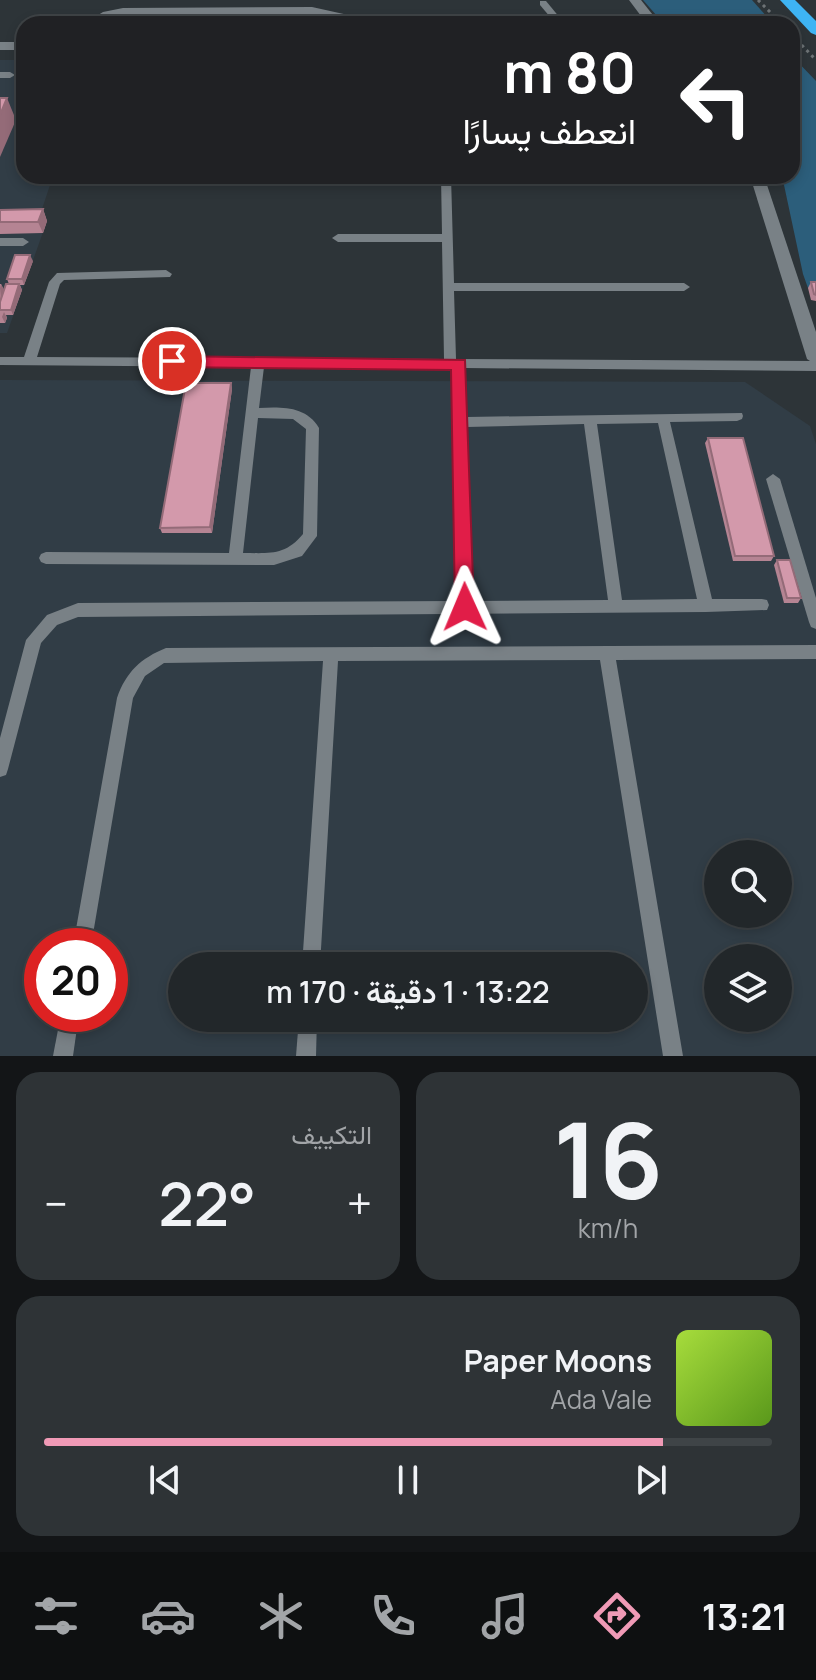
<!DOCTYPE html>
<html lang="ar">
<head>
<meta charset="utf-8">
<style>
	:root { --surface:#22272a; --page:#2e3336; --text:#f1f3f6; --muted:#a2a5a8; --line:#3f4447; --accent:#f09ab6 }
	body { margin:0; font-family:Manrope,Vazirmatn,sans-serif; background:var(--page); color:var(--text); direction:rtl; height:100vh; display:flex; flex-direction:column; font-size:30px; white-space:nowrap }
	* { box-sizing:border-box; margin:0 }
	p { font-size:26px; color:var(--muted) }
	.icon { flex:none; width:44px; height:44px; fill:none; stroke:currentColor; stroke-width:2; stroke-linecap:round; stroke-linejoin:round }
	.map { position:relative; height:1056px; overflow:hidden; direction:ltr }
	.sheet { display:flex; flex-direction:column; gap:16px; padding:16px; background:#131517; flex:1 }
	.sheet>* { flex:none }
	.hud { position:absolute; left:16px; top:16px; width:784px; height:168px; border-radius:24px; box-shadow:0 4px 12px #0003,0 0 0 2px var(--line); direction:rtl; background:#202124; color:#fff; overflow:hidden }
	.buttons { position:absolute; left:704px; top:840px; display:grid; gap:16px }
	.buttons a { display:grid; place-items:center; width:88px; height:88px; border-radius:50%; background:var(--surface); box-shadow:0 4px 12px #0003,0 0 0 2px var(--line); font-size:40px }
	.speed { position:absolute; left:24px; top:928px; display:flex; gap:16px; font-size:40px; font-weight:700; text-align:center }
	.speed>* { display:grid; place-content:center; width:104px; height:104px; border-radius:50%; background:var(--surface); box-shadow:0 4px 12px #0003,0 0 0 2px var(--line); line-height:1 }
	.speed .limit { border:12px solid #d22; background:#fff; color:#111 }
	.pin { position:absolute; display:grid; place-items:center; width:68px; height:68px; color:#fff; margin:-34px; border:4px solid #fff; border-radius:50%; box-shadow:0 2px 8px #0007 }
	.me { position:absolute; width:88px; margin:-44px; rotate:359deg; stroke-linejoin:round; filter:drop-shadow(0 0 6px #0008) }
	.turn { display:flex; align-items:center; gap:28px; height:168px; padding:0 32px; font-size:36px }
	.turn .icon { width:104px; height:104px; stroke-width:2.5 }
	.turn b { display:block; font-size:56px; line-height:68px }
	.big { font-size:60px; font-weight:600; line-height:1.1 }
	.sheet .widget { flex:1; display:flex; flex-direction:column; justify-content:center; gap:12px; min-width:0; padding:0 28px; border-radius:24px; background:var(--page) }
	.sheet .dial { align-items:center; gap:0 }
	.dial b { font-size:104px; line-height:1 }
	.song { display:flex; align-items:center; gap:24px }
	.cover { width:96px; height:96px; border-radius:12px; background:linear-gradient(135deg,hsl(80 70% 55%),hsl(90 70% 35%)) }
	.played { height:8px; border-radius:4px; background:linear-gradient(90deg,var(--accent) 85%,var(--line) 85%) }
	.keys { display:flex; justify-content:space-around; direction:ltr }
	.heat { display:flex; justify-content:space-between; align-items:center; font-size:44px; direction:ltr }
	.sheet .tiles { flex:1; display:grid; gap:16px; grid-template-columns:1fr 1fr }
	.widget:last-child { grid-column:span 2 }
	.trip { position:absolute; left:168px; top:952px; width:480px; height:80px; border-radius:40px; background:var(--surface); box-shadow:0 4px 12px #0003,0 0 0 2px var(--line); font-weight:600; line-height:80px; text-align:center; direction:rtl }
	.dock { display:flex; height:128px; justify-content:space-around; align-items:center; background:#0e1011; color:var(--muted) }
	.dock .icon { width:56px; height:56px }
	.dock .current { color:var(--accent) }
	.dock b { font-size:36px; color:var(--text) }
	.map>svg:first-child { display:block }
	.built { fill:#313d46; fill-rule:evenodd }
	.green { fill:#2c5e7b }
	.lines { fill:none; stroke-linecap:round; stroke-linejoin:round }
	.path { stroke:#6d7376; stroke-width:3; stroke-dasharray:3 4; stroke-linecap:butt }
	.lane { fill:#798186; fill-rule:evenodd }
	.street { fill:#798186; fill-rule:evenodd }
	.highway { fill:#3eb4f4; fill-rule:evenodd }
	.wall { fill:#b58493 }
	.shaded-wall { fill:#946b78 }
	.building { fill:#d399ab; stroke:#946b78; stroke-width:2 }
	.route { fill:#e11d48; stroke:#92132f; stroke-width:2 }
</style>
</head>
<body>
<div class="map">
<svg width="816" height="1056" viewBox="0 0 816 1056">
	<rect width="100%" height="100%" fill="#2d3438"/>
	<g class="built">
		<polygon points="0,60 24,60 24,176 53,176 38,221 47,221 7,333 0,333"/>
		<path d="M0 380 745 382 810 426 816 444V1056H0ZM718 854H778V914H718ZM42 946H110V1014H42ZM718 958H778V1018H718ZM182 966H634V1018H182Z"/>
	</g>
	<g class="green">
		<polygon points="643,0 752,0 768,18 762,24 664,24"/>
		<polygon points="792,56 816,81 816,288 808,288 803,274 784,185 778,176 792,176"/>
	</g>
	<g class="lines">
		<g class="path">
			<polyline points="758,0 782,24"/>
			<polyline points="792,35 816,60"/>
		</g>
		<g class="lane">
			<polygon points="540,1 546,1 565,24 556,24 540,5"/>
			<polygon points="0,72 10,72 15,75 10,78 0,78"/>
			<path d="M441 176H451L454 283H684L690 287 684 291H454L456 359 816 361V371L465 368 467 417 742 413 743 416 742 419 737 421 670 422 712 599H762L767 600 769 605 767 610 706 612 78 617 57 625 41 643 8 769 6 775 0 777V738L26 640 47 615 78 603 457 601 453 368 264 367 259 408C282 407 306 406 319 428L317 536 302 556 274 565 46 564 41 562 39 558 41 554 46 552 229 553 251 367 0 365V357H24L49 282 57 273 166 270 172 274 170 277 64 280 60 284 37 357 444 359 442 242H338L332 238 338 234H442ZM258 418 293 419 306 429 303 534C285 556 269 553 243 553ZM658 423 697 599 622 600 597 424ZM584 424 608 600 472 601 467 427Z"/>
			<polygon points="0,238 23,238 29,242 23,246 0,246"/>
			<polygon points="773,474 780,479 816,598 816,629 811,627 809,622 766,479"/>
			<path d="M816 645V659L616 660 683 1056H663L600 660 338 661 320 966H302L323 661 164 663 145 676 133 698 91 946H73L117 698C126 672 141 658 166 648Z"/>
			<polygon points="61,1014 79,1014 73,1056 53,1056"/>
			<polygon points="299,1018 317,1018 316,1056 296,1056"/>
		</g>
		<g class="street">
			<polygon points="629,0 641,0 660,24 647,24"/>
			<polygon points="312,7 389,24 362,24 312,15 123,16 100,24 84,24 103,12 123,8"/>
			<rect x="0" y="42" width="24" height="8"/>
			<polygon points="750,176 764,176 816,332 816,365 807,359"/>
		</g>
		<polygon class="highway" points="780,0 795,0 816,21 816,35 811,33"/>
	</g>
	<g class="wall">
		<polygon points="43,209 47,221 43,233 0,234 0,210"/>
		<polygon points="33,261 24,285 20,285 22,290 13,315 6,315 7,318 5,323 0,323 0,284 1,284 4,290 9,284 7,279"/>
		<polygon points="811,282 816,282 816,301 811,300 808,288"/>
		<polygon points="231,383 232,389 212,533 162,533 160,528"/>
		<polygon points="708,438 774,556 771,561 733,561 705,443"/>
		<polygon points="777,560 801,598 798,603 784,603 774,565"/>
	</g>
	<g class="shaded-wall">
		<polygon points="7,98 16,120 0,157 0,115"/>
		<polygon points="43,209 47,221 43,233 38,222"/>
		<polygon points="30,255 33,261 24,285 22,279"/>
		<polygon points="1,284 4,290 1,300 0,288"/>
		<polygon points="19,284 22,290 13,315 11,310"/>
		<polygon points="4,312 7,318 5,323 2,317"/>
		<polygon points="231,383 232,389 212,533 210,527"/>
	</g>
	<g class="building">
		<polygon points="0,98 7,98 0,115"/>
		<polygon points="43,209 38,222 0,222 0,210"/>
		<polygon points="15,255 30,255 22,279 7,279"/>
		<polygon points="811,282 816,282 816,295 814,294"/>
		<polygon points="6,284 19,284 11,310 0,310 0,302"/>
		<polygon points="186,383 231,383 210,527 160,528"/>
		<polygon points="708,438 743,438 774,556 735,556"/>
		<polygon points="777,560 790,560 801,598 787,598"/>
	</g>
	<polygon class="route" points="172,356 465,360 474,607 471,613 465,615 458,613 455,607 451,370 172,367 164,361"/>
</svg>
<div class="buttons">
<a><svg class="icon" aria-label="search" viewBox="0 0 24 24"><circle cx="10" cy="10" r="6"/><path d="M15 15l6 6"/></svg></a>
<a><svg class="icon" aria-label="layers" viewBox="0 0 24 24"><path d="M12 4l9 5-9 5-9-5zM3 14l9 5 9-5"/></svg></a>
</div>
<div class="speed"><div class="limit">20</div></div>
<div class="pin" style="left:172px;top:361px;background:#d93025"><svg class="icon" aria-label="arrive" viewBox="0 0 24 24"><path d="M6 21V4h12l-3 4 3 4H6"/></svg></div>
<svg class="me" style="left:465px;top:607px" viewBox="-20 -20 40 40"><path d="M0-17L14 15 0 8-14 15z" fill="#e11d48" stroke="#fff" stroke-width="4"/></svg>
<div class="trip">13:22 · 1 دقيقة · 170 m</div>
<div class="hud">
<div class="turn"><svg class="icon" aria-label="left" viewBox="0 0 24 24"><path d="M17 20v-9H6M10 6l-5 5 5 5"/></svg><div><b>80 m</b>انعطف يسارًا</div></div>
</div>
</div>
<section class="sheet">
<div class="tiles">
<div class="widget dial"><b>16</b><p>km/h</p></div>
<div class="widget"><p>التكييف</p>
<div class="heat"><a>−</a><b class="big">22°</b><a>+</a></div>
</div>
<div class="widget">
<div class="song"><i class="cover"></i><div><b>Paper Moons</b><p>Ada Vale</p></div></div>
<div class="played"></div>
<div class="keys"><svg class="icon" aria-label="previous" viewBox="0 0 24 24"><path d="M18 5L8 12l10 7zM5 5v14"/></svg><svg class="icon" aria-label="pause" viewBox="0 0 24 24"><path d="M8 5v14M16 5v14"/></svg><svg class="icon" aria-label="next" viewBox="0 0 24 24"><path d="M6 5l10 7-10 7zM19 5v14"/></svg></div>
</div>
</div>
</section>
<nav class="dock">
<b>13:21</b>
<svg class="icon current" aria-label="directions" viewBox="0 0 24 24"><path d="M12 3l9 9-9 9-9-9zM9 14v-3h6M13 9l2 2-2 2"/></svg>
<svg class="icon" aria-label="music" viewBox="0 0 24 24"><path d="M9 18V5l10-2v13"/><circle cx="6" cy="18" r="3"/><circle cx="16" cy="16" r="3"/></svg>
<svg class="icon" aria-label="phone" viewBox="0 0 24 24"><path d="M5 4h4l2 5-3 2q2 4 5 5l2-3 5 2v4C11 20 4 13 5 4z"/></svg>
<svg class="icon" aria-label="climate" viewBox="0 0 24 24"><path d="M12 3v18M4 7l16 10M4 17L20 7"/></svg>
<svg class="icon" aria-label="car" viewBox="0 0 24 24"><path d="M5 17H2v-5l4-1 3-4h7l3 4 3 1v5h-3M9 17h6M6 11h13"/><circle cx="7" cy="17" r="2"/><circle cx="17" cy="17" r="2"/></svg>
<svg class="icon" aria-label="filters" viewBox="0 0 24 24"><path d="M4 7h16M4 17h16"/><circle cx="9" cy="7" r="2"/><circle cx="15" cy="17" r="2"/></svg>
</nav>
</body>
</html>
